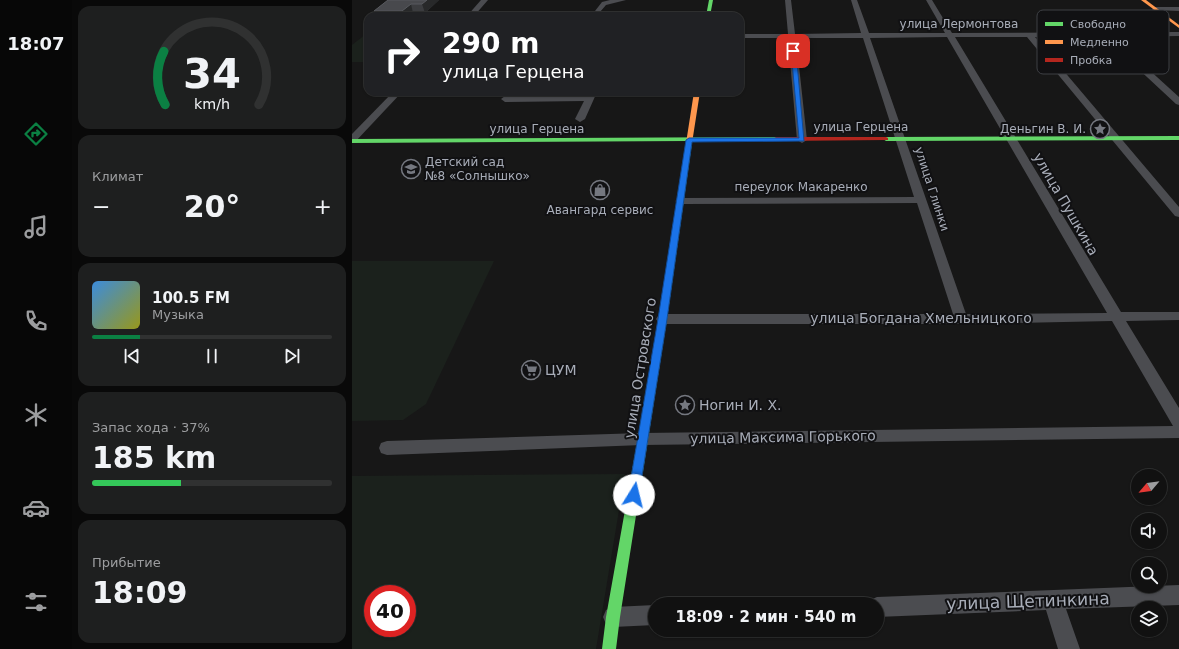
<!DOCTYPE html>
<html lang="ru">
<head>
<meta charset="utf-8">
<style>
	:root { --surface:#111; --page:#1e1f1f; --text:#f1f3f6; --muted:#9c9d9f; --line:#303131; --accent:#0b8043 }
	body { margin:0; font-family:"DejaVu Sans",sans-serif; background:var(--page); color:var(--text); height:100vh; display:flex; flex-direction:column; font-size:15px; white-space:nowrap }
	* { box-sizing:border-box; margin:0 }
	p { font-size:13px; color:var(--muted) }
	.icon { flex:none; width:22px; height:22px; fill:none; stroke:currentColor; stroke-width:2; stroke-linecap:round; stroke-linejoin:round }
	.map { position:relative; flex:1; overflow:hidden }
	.sheet { display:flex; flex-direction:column; gap:6px; padding:6px; background:#090909; width:280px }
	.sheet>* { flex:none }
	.top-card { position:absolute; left:12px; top:12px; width:380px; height:84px; border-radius:12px; box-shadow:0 1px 3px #0004,0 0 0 1px var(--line); background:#202124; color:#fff; overflow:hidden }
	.needle { width:26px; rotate:241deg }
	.tools { position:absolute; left:779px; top:469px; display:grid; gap:8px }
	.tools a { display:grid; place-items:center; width:36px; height:36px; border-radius:50%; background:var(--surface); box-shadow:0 1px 3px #0004,0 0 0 1px var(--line); font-size:20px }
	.speed { position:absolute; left:12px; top:585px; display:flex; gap:8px; font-size:20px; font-weight:700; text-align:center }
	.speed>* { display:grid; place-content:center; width:52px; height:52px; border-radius:50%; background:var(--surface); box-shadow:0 1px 3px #0004,0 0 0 1px var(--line); line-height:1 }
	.speed .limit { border:6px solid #d22; background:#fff; color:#111 }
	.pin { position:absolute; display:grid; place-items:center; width:34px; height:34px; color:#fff; margin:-17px; border-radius:8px; box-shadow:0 2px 6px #0006 }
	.me { position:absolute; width:44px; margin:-22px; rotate:9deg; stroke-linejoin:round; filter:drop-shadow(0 0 3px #0008) }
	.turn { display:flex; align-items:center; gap:14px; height:84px; padding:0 12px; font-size:18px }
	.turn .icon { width:52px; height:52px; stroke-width:2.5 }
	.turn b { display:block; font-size:28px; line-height:34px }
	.big { font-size:30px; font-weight:700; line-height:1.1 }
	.sheet .tile { flex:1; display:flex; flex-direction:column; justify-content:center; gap:6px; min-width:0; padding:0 14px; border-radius:12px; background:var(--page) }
	.sheet .dial { align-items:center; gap:0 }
	.dial svg { height:104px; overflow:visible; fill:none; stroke:var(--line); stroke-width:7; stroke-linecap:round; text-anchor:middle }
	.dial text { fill:var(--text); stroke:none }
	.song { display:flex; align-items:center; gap:12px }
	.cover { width:48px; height:48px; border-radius:6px; background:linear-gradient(135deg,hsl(210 70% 55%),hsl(60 70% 35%)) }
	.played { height:4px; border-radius:2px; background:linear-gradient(90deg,var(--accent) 20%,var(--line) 20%) }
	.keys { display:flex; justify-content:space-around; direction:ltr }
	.heat { display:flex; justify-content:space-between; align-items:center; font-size:22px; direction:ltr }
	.charge { height:6px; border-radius:3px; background:linear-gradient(90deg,#34c759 37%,var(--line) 0) }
	.trip { position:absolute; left:296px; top:597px; width:236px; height:40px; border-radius:20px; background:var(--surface); box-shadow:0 1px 3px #0004,0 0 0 1px var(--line); font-weight:700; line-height:40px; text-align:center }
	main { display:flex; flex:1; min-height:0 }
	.tab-bar { display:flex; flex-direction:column; width:72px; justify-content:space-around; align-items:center; background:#070707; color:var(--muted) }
	.tab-bar .icon { width:28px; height:28px }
	.tab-bar .on { color:var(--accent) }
	.tab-bar b { font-size:18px; color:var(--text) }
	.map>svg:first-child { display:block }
	.green { fill:#1b211c; fill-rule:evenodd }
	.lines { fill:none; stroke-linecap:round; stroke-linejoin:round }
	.street { fill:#4b4c50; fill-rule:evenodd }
	.fast { fill:#63d668; fill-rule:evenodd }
	.slow { fill:#ff974d; fill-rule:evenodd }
	.jam { fill:#b3261e; fill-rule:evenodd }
	.wall { fill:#3c3d40 }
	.shaded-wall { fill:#28292a }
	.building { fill:#48494d; stroke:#57595e }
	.route { fill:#1a73e8; stroke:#114b97 }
	.labels { text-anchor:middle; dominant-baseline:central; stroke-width:4; stroke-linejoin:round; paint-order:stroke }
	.far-street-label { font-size:12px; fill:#a8adb8; stroke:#111113 }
	.far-poi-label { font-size:12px; fill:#a8adb8; stroke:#111113; text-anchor:end }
	.street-label { font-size:14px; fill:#a8adb8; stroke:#111113 }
	.poi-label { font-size:14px; fill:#a8adb8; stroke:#111113; text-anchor:start }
	.near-street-label { font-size:17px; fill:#a8adb8; stroke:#111113 }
	.key { fill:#111113; stroke:#3e4045; stroke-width:1 }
	.key-label { font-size:11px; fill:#a8adb8 }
</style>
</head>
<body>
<main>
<nav class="tab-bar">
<b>18:07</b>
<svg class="icon on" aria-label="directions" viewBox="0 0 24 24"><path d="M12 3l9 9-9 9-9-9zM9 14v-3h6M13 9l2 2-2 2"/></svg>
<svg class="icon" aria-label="music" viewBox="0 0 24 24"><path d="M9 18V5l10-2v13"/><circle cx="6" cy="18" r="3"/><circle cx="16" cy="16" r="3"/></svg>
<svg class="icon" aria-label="phone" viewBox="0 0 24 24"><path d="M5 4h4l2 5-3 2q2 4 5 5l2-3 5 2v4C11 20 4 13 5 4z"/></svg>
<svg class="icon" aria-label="climate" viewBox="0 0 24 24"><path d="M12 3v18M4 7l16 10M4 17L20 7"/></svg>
<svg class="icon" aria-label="car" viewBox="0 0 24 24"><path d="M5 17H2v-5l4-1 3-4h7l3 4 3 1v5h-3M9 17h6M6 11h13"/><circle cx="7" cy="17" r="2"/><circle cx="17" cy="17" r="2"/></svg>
<svg class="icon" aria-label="filters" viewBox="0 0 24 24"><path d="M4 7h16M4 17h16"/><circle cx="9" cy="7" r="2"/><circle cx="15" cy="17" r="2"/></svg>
</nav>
<section class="sheet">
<div class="tile dial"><svg viewBox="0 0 100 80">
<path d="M14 69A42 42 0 1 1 86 69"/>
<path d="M14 69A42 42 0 0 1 13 28" stroke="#0b8043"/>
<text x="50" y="56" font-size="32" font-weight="700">34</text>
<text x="50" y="72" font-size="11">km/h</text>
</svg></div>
<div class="tile"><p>Климат</p>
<div class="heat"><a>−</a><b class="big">20°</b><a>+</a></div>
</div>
<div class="tile">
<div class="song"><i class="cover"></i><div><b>100.5 FM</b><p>Музыка</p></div></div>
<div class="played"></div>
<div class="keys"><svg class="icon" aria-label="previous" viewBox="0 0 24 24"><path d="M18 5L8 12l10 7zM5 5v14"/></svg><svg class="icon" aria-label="pause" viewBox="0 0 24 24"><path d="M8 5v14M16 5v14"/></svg><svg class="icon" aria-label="next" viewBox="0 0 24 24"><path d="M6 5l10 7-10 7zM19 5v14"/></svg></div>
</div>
<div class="tile"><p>Запас хода · 37%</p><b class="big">185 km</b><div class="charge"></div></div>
<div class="tile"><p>Прибытие</p><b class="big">18:09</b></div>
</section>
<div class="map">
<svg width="827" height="649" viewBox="0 0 827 649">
	<rect width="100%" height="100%" fill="#171717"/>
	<g class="green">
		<polygon points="14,34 16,34 16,62 0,62 0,45"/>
		<polygon points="0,261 142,261 74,404 51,420 0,421"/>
		<path d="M273 474 244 649H0V476ZM21 594H55V628H21Z"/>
	</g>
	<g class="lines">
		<g class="street">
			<polygon points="129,0 136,0 122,16 115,16"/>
			<polygon points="258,0 274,0 254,5 248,12 244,12 243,11 250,2"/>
			<path d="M433 0H439L443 34 509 33 499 0H505L517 33H593L574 0H580L600 33 827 32V36L761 37 827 97V105L824 104 752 37H683L827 207V217L823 216 675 37H603L769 312H827V320L774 321 827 408V438L290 445 35 455 29 453 27 448 29 443 35 441 290 433 821 426 760 321 609 324H311L306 322 304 319 306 316 311 314H601L565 203 329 204 323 201 329 198 562 197 511 38H444L455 140 450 143 445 140 436 38H388V34H436ZM595 37 755 313 614 314 518 38Z"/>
			<polygon points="803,7 827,7 827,11 801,10 800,9"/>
			<polygon points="41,92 50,92 3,142 0,143 0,134"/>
			<polygon points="237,92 245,92 233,119 228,122 223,119 232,101 153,102 149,99 153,96 235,95"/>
			<polygon points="827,585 827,605 714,609 728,649 706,649 694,610 525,617 525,604 516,604 518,600 525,597"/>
			<polygon points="303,605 303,625 261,627 254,624 251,617 254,610 261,607"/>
		</g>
		<g class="fast">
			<polygon points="357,0 361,0 358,16 354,16"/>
			<polygon points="827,136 827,140 534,141 531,139 534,137"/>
			<polygon points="424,137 426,138 426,140 338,141 340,143 315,319 268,617 264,649 250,649 254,617 307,319 334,143 336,141 0,143 0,139"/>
		</g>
		<g class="slow">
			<polygon points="789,0 794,0 827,25 827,28"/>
			<polygon points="342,92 348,92 340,143 337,145 334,143"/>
		</g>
		<polygon class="jam" points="534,137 536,138 536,140 424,141 421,139 424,137"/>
	</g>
	<polygon class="wall" points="36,0 87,0 73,13 61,13 58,16 24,16 22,11"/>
	<g class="shaded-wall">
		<polygon points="75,0 87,0 73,13 70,4"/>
		<polygon points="59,4 61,13 58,16 52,16 50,11"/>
	</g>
	<polygon class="building" points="36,0 75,0 70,4 59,4 50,11 22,11"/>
	<polygon class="route" points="441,49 444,51 452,141 340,142 315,319 287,495 286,498 282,500 277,498 276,495 306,319 334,140 337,138 447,138 439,51"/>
	<defs>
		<g id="sight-ring" transform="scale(1)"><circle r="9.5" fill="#111113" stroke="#757880" stroke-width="1.5"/><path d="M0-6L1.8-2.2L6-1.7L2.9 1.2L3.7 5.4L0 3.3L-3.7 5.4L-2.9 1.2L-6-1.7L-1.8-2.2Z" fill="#757880"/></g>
		<g id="school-ring" transform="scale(1)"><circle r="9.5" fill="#111113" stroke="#757880" stroke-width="1.5"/><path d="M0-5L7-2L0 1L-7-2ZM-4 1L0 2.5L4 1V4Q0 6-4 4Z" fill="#757880"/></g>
		<g id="shop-ring" transform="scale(1)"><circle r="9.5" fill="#111113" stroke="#757880" stroke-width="1.5"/><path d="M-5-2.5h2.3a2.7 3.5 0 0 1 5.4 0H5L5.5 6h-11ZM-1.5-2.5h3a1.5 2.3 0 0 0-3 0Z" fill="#757880"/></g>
		<g id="supermarket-ring" transform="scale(1)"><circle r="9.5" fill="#111113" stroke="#757880" stroke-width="1.5"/><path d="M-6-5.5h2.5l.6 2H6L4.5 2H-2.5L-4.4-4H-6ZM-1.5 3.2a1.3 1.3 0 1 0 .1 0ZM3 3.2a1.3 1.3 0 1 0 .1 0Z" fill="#757880"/></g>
	</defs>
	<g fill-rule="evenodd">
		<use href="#sight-ring" x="748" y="129"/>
		<use href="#school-ring" x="59" y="169"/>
		<use href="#shop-ring" x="248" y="190"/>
		<use href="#supermarket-ring" x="179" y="370"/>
		<use href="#sight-ring" x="333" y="405"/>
	</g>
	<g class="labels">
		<g class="far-street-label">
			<text x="607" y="24">улица Лермонтова</text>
			<text x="509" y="127">улица Герцена</text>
			<text x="185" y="129">улица Герцена</text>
			<text x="449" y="187">переулок Макаренко</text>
			<text transform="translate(580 189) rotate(72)">улица Глинки</text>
		</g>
		<g class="far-poi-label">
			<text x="734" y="129">Деньгин В. И.</text>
			<text x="73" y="162" text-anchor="start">Детский сад<tspan x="73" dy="14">№8 «Солнышко»</tspan></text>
			<text x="248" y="210" text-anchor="middle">Авангард сервис</text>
		</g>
		<g class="street-label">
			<text transform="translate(714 204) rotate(60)">улица Пушкина</text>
			<text x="569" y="318">улица Богдана Хмельницкого</text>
			<text transform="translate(288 368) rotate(-81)">улица Островского</text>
			<text transform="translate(431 437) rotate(-1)">улица Максима Горького</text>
		</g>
		<g class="poi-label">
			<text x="193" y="370">ЦУМ</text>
			<text x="347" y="405">Ногин И. Х.</text>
		</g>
		<g class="near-street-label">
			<text transform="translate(676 601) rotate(-2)">улица Щетинкина</text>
		</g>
	</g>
	<rect x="685" y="10" width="132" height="64" rx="6" class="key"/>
	<rect x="693" y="22" width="18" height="4" fill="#63d668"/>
	<rect x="693" y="40" width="18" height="4" fill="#ff974d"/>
	<rect x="693" y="58" width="18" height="4" fill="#b3261e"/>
	<g class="key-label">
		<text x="718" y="28">Свободно</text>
		<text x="718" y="46">Медленно</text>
		<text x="718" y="64">Пробка</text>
	</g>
</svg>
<div class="tools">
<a><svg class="needle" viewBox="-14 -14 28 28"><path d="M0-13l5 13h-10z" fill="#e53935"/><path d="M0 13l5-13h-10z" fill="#9c9d9f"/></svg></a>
<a><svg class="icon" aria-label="sound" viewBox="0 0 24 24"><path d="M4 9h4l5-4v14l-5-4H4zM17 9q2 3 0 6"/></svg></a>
<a><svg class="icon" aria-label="search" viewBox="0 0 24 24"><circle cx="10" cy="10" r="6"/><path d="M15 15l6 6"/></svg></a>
<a><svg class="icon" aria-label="layers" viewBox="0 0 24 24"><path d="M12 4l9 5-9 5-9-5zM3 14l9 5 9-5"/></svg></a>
</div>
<div class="speed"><div class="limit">40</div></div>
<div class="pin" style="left:441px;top:51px;background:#d93025"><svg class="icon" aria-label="arrive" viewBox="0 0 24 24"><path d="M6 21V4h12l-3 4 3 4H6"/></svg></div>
<svg class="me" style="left:282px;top:495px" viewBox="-20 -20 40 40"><circle r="19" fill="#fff"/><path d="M0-13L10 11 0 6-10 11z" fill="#1a73e8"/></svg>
<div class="trip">18:09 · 2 мин · 540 m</div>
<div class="top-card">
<div class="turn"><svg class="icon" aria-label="right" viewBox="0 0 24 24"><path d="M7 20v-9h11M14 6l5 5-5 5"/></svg><div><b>290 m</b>улица Герцена</div></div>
</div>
</div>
</main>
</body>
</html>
